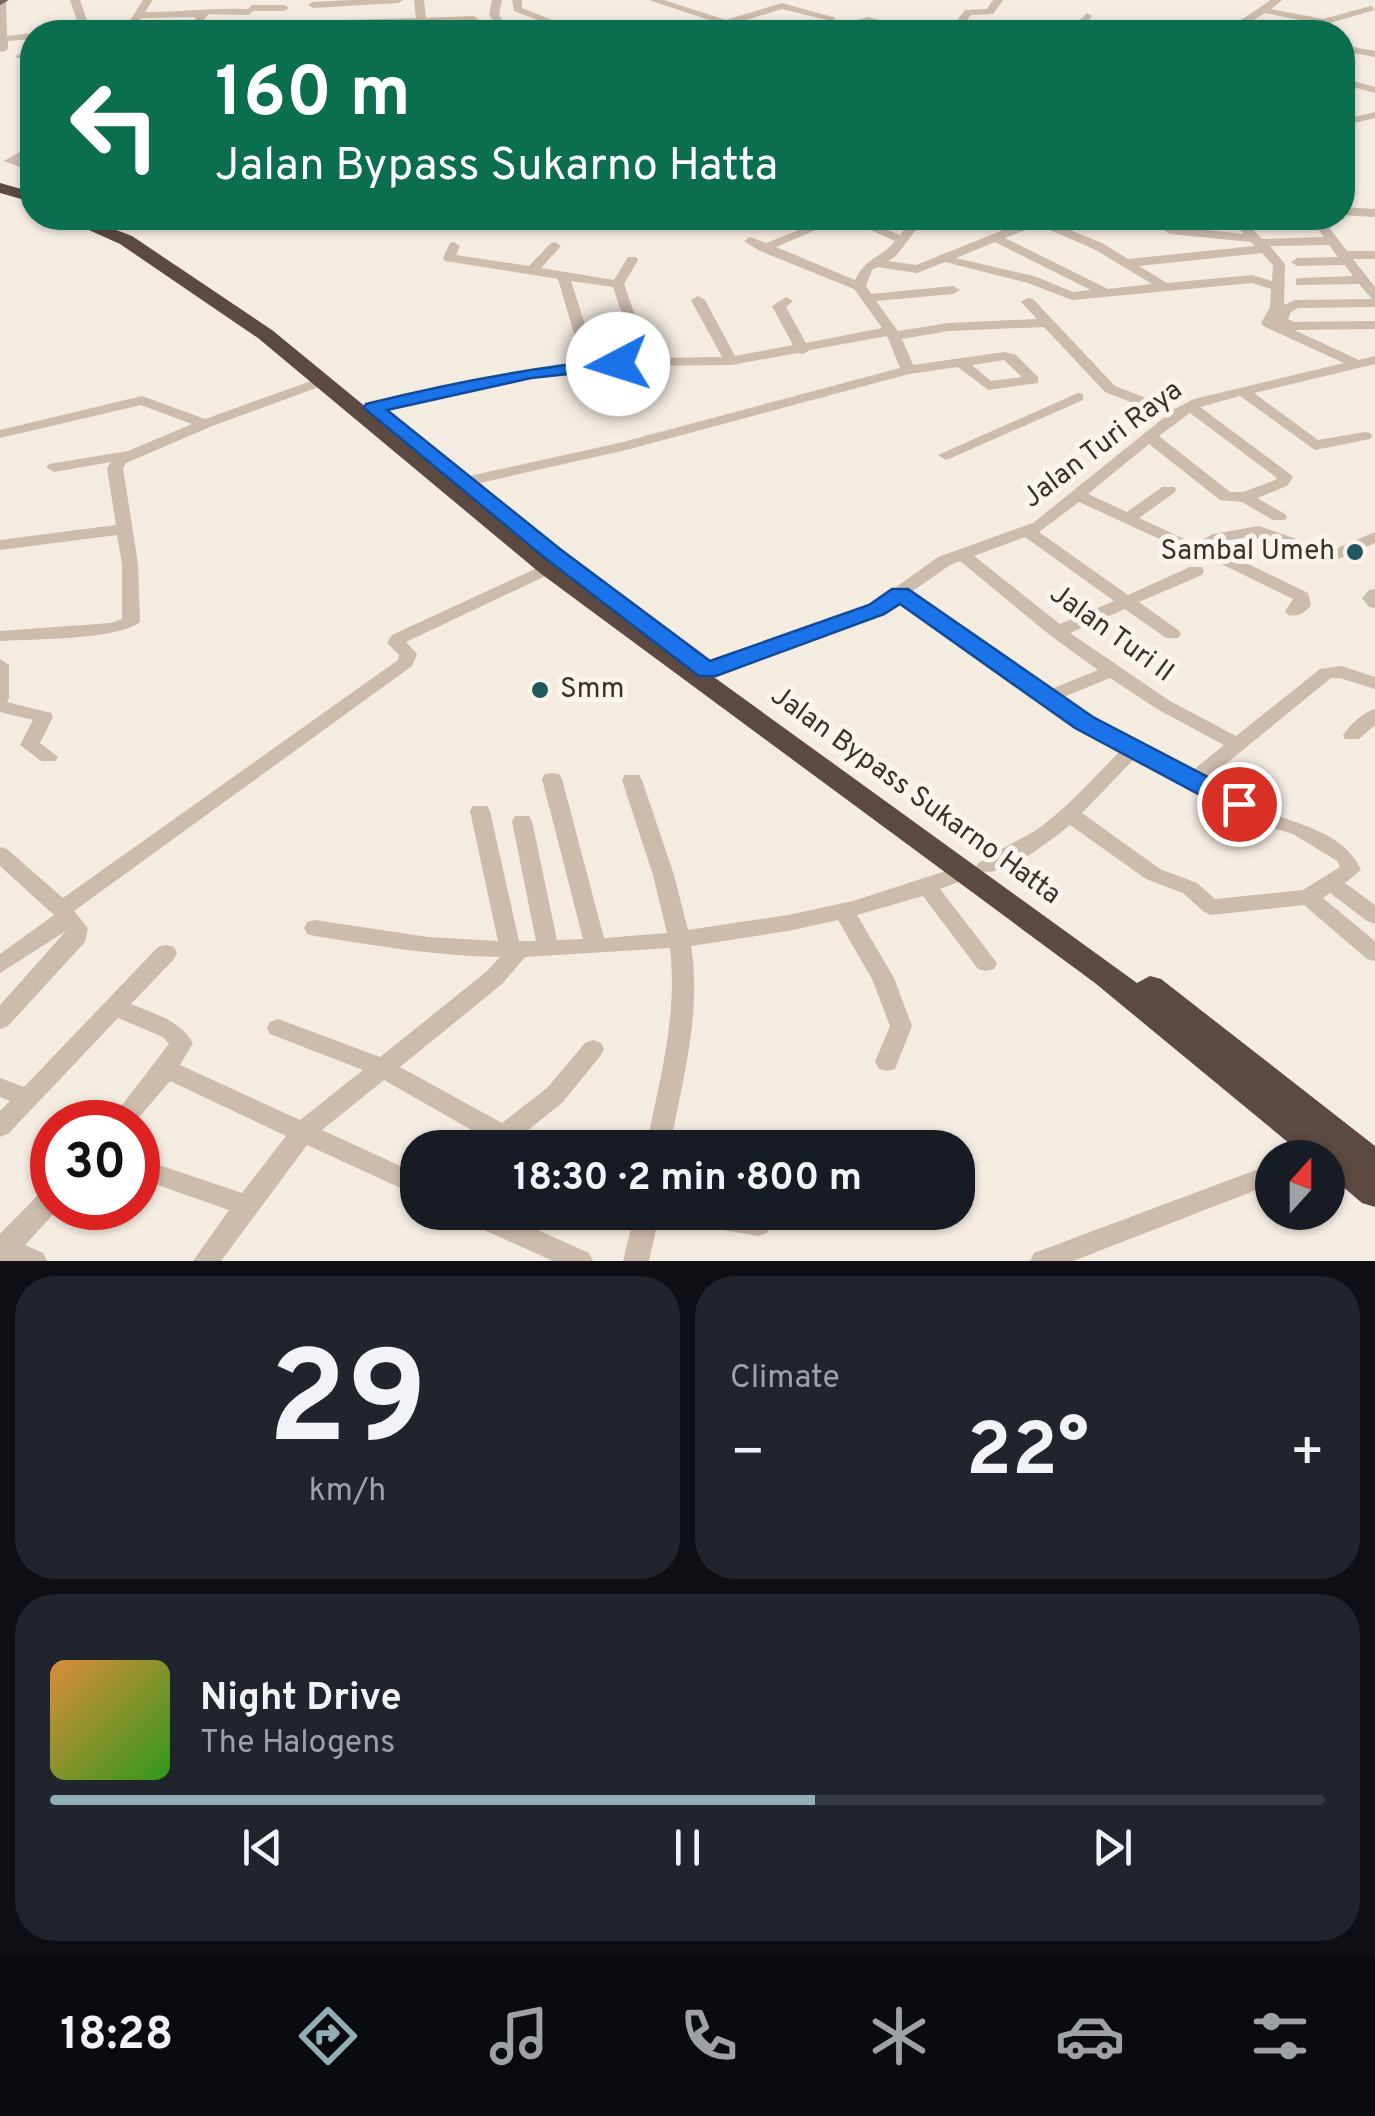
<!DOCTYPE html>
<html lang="en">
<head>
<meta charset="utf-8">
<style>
	:root { --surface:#171b24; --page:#20242c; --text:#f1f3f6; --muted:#9ea1a6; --line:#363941; --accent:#92aeb2 }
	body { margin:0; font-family:Overpass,sans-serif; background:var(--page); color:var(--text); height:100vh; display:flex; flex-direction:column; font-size:38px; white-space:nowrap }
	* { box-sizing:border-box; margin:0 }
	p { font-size:32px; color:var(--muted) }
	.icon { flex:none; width:55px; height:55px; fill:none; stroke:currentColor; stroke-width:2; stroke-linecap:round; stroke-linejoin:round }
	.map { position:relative; height:1261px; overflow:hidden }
	.sheet { display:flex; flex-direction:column; gap:15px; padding:15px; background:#0d0f14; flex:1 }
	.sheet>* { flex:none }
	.banner { position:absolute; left:20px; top:20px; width:1335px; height:210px; border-radius:40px; box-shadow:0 2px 8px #0004; background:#0b6e4f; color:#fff; overflow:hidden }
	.needle { width:65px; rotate:21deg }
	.fabs { position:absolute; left:1255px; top:1140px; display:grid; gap:20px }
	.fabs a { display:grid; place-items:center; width:90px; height:90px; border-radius:50%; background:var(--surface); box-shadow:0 2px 8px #0004; font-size:50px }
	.speed { position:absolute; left:30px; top:1100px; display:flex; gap:20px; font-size:50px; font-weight:700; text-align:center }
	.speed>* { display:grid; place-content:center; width:130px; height:130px; border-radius:50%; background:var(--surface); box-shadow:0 2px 8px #0004; line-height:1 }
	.speed .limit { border:15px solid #d22; background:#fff; color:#111 }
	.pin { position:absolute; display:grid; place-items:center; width:85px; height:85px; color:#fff; margin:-42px; border:5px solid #fff; border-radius:50%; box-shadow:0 2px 10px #0007 }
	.me { position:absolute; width:110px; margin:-55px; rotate:265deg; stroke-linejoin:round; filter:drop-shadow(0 0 8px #0008) }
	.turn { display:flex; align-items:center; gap:35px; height:210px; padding:0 30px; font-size:45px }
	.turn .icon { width:130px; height:130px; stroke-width:2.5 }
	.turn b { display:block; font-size:70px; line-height:85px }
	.big { font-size:75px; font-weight:700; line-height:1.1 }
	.sheet .card { flex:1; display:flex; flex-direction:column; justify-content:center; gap:15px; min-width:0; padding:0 35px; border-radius:40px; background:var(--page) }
	.sheet .dial { align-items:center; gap:0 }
	.dial b { font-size:130px; line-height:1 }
	.song { display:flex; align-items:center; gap:30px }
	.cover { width:120px; height:120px; border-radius:15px; background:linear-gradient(135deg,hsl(30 70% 55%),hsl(110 70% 35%)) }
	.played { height:10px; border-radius:5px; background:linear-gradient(90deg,var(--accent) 60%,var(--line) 60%) }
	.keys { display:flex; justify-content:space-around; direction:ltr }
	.heat { display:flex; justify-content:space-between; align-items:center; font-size:55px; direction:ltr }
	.sheet .tiles { flex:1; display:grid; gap:15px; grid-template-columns:1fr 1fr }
	.card:last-child { grid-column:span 2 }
	.trip { position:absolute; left:400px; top:1130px; width:575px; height:100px; border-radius:40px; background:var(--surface); box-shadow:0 2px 8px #0004; font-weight:700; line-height:100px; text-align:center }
	.dock { display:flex; height:160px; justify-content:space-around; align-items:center; background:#090b0e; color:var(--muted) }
	.dock .icon { width:70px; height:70px }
	.dock .selected { color:var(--accent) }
	.dock b { font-size:45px; color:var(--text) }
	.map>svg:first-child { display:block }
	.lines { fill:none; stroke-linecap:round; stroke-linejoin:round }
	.minor { fill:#cdbbac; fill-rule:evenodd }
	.major { fill:#7d675c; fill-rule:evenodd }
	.highway { fill:#5c4a42; fill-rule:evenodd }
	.route { fill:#1a73e8; stroke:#114b97; stroke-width:2.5 }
	.poi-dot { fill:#1f5a5e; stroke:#fbf5ee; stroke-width:4 }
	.labels { text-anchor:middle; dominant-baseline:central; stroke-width:10; stroke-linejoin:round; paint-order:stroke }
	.street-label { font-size:28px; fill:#3b302b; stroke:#fbf5ee }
	.poi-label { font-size:28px; fill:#3b302b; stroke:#fbf5ee; text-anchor:end }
</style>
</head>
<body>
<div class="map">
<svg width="1375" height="1261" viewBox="0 0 1375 1261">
	<rect width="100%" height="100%" fill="#f4ebe1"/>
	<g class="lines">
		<g class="minor">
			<polygon points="0,0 6,1 7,36 32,33 32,39 8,41 8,49 3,52 0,51"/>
			<polygon points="70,0 80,0 91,32 49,32 53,29 79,26"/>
			<path d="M143 0H153L145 12C182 12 211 8 248 9L252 5H284L289 8 284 11H253L249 15 209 14 204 19 205 21 248 23 250 25 245 28 201 27 196 24 195 17 141 18 131 32H123Z"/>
			<polygon points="351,0 403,0 398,3 313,8 308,5 313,2"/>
			<polygon points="414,0 424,0 426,18 473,16 478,19 473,22 427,23 427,32 419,32 417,24 308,27 303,24 308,21 416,18"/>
			<polygon points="492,0 502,0 499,15 511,32 502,32 489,15"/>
			<polygon points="512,0 522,0 522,8 582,32 570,32 514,11"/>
			<polygon points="649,0 664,0 726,20 782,3 836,18 831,21 782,9 730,25 728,32 720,32 721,24"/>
			<polygon points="993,0 1003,0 993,14 971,15 957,32 948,32 965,10 987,9"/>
			<polygon points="1271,0 1282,0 1271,9 1323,19 1371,6 1375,10 1326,24 1315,32 1305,32 1315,23 1265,13 1247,24 1241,24 1241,20"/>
			<polygon points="1087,13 1092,16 1085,25 1112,30 1113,32 1075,29 1075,25"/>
			<polygon points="868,17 920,32 906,32 868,23 833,32 805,27 787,32 773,32 805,21 833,26"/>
			<polygon points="1342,45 1375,51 1375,57 1342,51"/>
			<polygon points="21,53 32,53 32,59 17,58 16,56"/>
			<polygon points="1342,78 1375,87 1375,93 1342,84"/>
			<polygon points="1375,112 1375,118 1342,126 1342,120"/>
			<polygon points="23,150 32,152 19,161 32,165 32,172 4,161"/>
			<polygon points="1342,207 1375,209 1375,217 1342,215"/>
			<path d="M829 218H859L900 235 905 228 883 218C895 218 907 223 917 222 929 221 938 218 951 218L949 221 916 230 896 256 888 261 916 265 1028 220 1026 218H1050L1048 221 1102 243 1128 259 1255 246 1251 242 1170 234 1164 230 1170 226 1244 234 1233 222 1240 218H1256L1247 223 1262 239 1324 237 1317 228 1323 224 1327 225 1347 251H1375V259H1353L1375 287V307L1298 308 1291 312 1288 319 1295 322 1375 321V329L1294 330 1359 360 1375 356V364L1254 393 1318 440 1365 432 1370 433 1372 436 1370 439 1315 450 1240 396 1200 407 1290 474 1293 477 1287 486 1257 498 1285 514 1287 517 1285 520H1273L1242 502 1220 500 1149 444 1088 494 1127 512 1162 487H1174L1176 490 1174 493 1139 518 1195 544 1213 534 1259 526 1330 551 1375 532V543L1331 562C1291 551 1254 524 1213 547L1308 593 1311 605C1305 613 1298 617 1288 615L1285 611 1293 599 1201 554 1190 553 1079 502 1039 532 1128 595 1190 567H1202L1204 571 1202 575 1139 602 1178 630 1181 634 1178 638H1166L1125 609 1070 633 1170 701 1236 736 1320 669 1341 666 1375 677V689L1340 678H1331L1206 780C1227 791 1248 804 1270 813 1304 826 1345 834 1361 870L1345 883 1375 905V924L1367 921 1330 893 1323 898 1375 941V961L1367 959 1304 905 1211 915 1204 912 1183 893 1146 879 1070 825C1050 841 1004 878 979 871L976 866C984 856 1026 838 1042 826 1071 804 1095 776 1121 750L1039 702 899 601 882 614 713 674H701L698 670 701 666 870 606 938 557 1033 523 1166 416 1105 392 1044 327 949 331 902 339 913 365 1004 352 1016 355 1038 377V383L988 390 958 367 909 374 626 450 462 487 454 482 456 479 619 443 900 368 887 336 810 350 803 354 798 353 731 365 645 366 531 377 373 412 366 408 373 404 531 369 583 364 558 279 445 261 443 258 450 243 454 242 460 246 456 255 529 266 551 243 555 242 561 246 541 268 614 280 628 257H636L638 260 624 284 650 358 722 357 691 300 698 296 705 300 735 356 793 345 772 306 786 297 793 301 786 307 806 343 882 328 854 289 760 251 744 241 750 237 766 243ZM844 218 895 241C880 259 866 257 855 280L776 247ZM1038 225 1094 249 1152 284 1108 289 1005 238ZM995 242 1091 290 1073 292 1037 277 956 258ZM1329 245 1338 257 1297 258 1291 262 1297 266 1345 265 1353 276 1301 278 1296 279V285L1359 284 1372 299 1295 300 1284 305 1285 264 1270 246ZM1262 253 1273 265 1272 281 1252 275 1167 283 1139 266ZM945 262 1028 283 1072 300 1252 283 1271 289 1270 307 1261 323 1263 326 1344 363 1194 399 1175 409 1115 386 1033 299 1028 298 1021 302 1037 319 949 323 898 331 876 301 953 294 960 290 953 286 871 294 866 286 872 270 878 267 917 273ZM571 281 613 287 637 359 597 362ZM1004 360 1022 377 991 381 972 365ZM1190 413 1277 478 1275 480 1243 492H1230L1159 436ZM1025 537 1114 601 1060 624 974 556ZM960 561 1051 636 1098 670 1049 690 910 593 950 565ZM1110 678 1157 709 1224 745 1191 772 1091 719 1061 698ZM1135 758 1254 822 1293 834 1337 861 1340 867 1303 890 1215 899 1197 883 1160 869 1082 813Z"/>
			<path d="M322 377 329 381 327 384 210 427 126 463 123 468 138 564 140 622C117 640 32 639 0 641V631L111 623 122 619V564L117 535 0 550V540L116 525 107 468 111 462 54 472 46 467 49 464 128 451 192 424 141 405 0 438V430L142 396 205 419Z"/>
			<polygon points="1078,393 1083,394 1083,400 951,458 946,460 938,455"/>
			<polygon points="548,563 554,564 556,568 554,572 406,642 417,654 412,666 74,911 88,928 85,942 8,1026 0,1029 0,1005 66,931 0,973 0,954 54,915 0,866 0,847 7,849 63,898 398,660 399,655 387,643 392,635"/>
			<polygon points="1375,589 1375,608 1369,607 1362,598 1369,590"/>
			<polygon points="0,659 9,665 9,698 7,702 51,713 53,717 40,743 58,757 55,761 41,761 20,745 33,720 0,712"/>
			<path d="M1375 709V725L1359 739H1345L1343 735C1350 725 1363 712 1375 709Z"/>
			<path d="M552 773 559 774 562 779 604 938 667 933 653 875 622 780 625 775H639L642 780 674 875 688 930 788 915 853 901 967 864 974 866 977 871 974 876 940 889 997 963 994 969 986 971 978 969 923 896 857 915 894 978 912 1026 895 1069 887 1071 879 1069 875 1062 890 1026 872 979 838 920 788 931 691 946C702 1015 682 1080 670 1148H646C659 1081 678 1017 670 948L525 957 502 984 400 1067 502 1123 547 1088 585 1043 593 1040 601 1043 604 1049 601 1055 563 1102 522 1135 534 1141 537 1148H503L384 1080 322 1130 418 1174V1196L307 1145 221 1261H193L229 1210 138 1178V1158L242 1193 286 1136 170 1081 135 1122H109L169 1044 163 1037 118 1018 8 1134 0 1137V1111L10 1101 0 1097V1078L24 1087 158 947 166 945 174 947 177 953 174 959 131 1004C154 1014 180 1020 193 1043L180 1065 300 1120 363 1070 270 1034 267 1028 270 1022 278 1019 380 1057 486 972 500 957C437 956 377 946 315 936L307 934 304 928 307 922 315 920 428 937 498 941 470 811 473 806H487L490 811 519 941H536L512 821 515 816H529L532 821 557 940 583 939 542 779 545 774Z"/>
			<polygon points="1272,1164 1272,1184 1073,1261 1030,1261 1034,1253"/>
			<polygon points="52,1187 52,1208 59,1208 25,1245 43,1253 47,1261 0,1261 0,1234 43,1190"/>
			<polygon points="459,1212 498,1212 589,1253 593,1261 553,1261 462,1220"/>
			<polygon points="635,1212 660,1212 649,1261 623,1261"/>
			<polygon points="671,1212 749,1212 767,1217 771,1225 767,1233 758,1236 683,1223 674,1220"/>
		</g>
		<polygon class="major" points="0,0 9,0 0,5"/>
		<g class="highway">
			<polygon points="0,183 32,192 32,202 0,193"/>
			<polygon points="62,218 85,218 132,236 272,330 556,563 1137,983 1150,976 1161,979 1375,1146 1375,1207 1362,1203 1328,1174 1328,1158 1307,1158 1095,983 540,573 258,338 120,244"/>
		</g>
	</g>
	<path class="route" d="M618 359 627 364 624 368 531 378 387 410 560 549 710 661 869 605 892 589H908L1093 717 1248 798 1252 804 1248 811H1230L1075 728 900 604 884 614 716 676H699L545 558 364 408 366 404C450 383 532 367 618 359Z"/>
	<g class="poi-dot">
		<circle cx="1355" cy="552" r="10"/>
		<circle cx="540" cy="690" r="10"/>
	</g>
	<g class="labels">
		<g class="street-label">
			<text transform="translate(1103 445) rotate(-37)">Jalan Turi Raya</text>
			<text transform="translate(1111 634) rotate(36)">Jalan Turi II</text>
			<text transform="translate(915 796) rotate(36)">Jalan Bypass Sukarno Hatta</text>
		</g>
		<g class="poi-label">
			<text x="1335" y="552">Sambal Umeh</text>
			<text x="560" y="690" text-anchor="start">Smm</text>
		</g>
	</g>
</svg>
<div class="fabs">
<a><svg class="needle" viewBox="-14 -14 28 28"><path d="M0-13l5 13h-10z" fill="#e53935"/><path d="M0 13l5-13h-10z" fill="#9ea1a6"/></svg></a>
</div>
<div class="speed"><div class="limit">30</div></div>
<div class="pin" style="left:1239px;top:804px;background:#d93025"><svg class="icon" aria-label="arrive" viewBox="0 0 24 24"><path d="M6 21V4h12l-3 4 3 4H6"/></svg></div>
<svg class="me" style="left:618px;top:364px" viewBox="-20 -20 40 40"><circle r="19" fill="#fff"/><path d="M0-13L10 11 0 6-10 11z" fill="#1a73e8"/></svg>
<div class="trip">18:30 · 2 min · 800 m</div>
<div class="banner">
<div class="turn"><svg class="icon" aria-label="left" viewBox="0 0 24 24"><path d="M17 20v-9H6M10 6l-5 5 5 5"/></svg><div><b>160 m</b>Jalan Bypass Sukarno Hatta</div></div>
</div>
</div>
<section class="sheet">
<div class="tiles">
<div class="card dial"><b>29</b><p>km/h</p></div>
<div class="card"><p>Climate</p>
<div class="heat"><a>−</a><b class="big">22°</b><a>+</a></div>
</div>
<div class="card">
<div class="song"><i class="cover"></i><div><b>Night Drive</b><p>The Halogens</p></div></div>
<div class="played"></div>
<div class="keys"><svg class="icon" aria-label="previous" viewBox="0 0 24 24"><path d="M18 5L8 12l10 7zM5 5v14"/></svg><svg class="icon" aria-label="pause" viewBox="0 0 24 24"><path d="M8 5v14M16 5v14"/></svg><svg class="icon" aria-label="next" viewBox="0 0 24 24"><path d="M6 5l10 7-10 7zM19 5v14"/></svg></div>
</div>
</div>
</section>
<nav class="dock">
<b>18:28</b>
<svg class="icon selected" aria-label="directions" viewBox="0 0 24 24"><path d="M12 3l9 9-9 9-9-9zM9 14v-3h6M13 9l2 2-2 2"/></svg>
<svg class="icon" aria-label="music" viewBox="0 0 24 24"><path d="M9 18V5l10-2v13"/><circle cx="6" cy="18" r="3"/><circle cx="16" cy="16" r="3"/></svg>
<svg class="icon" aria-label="phone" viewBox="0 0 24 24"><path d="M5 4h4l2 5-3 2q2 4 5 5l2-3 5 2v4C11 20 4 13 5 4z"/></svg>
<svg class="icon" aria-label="climate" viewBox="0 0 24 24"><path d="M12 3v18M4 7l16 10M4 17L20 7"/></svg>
<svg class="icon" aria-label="car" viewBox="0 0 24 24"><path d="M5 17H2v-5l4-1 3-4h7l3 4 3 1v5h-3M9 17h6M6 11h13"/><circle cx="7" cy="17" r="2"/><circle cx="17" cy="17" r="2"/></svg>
<svg class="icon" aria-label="filters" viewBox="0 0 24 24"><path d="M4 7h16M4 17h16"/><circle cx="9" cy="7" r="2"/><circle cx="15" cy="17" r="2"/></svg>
</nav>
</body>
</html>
